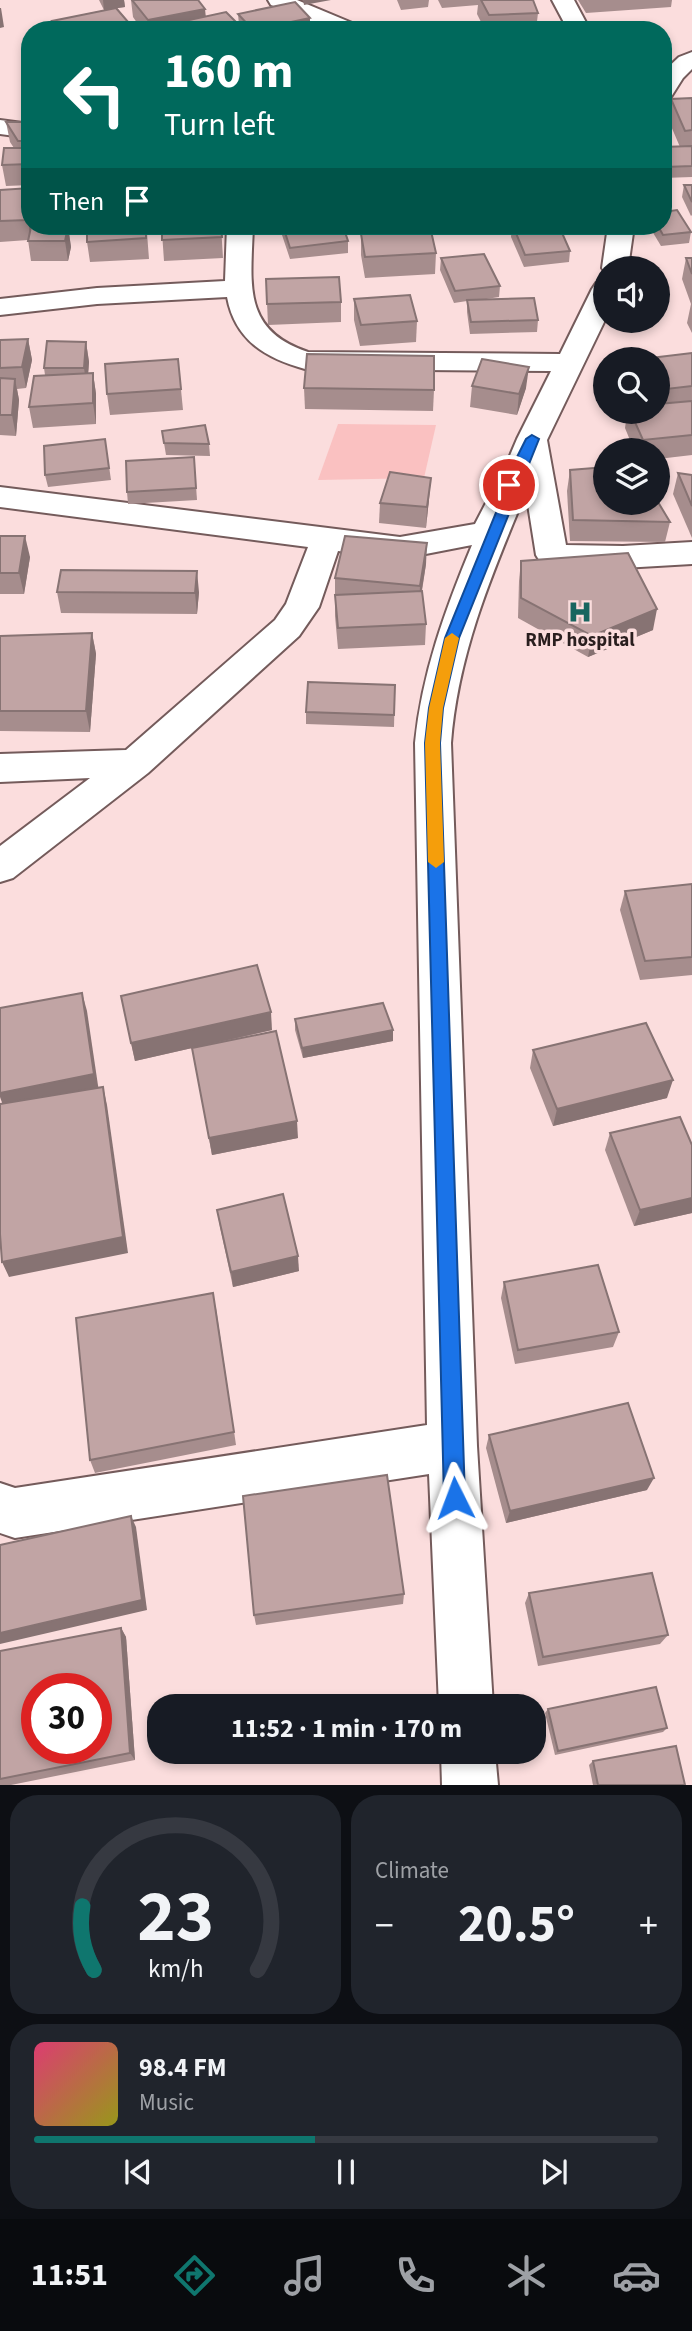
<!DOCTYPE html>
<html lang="en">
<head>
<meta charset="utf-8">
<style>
	:root { --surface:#171b24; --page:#20242c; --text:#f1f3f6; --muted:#9ea1a6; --line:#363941; --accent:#0f766e }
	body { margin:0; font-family:"Source Sans 3",sans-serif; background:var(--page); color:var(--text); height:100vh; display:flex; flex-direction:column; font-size:26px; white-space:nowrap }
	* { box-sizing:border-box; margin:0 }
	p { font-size:23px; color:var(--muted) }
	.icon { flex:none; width:38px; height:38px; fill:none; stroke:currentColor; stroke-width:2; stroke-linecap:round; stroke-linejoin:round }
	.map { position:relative; height:1785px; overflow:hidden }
	.side { display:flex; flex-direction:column; gap:10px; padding:10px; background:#0d0f14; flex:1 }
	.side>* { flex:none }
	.banner { position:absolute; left:21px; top:21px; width:651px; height:214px; border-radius:28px; box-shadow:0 4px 10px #0003; background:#00695c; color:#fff; overflow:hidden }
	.buttons { position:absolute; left:593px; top:256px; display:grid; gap:14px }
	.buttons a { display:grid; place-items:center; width:77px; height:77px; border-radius:50%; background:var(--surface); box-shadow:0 4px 10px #0003; font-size:35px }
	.speed { position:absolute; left:21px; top:1673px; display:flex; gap:14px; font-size:35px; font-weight:700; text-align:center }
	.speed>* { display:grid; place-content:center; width:91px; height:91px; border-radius:50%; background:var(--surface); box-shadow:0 4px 10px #0003; line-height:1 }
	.speed .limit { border:10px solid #d22; background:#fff; color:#111 }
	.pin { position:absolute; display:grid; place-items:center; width:60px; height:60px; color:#fff; margin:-30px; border:4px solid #fff; border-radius:50%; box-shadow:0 2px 7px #0007 }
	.me { position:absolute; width:77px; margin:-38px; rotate:357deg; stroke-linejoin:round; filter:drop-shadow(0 0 5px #0008) }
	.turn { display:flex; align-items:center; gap:24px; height:147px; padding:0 28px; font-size:32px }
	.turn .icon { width:91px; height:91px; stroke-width:2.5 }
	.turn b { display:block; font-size:49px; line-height:60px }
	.then { display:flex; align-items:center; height:66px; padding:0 28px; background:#0003; gap:14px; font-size:26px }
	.big { font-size:52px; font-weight:700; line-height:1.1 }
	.side .widget { flex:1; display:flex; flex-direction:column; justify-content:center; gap:10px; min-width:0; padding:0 24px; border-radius:28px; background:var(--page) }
	.side .dial { align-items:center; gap:0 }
	.dial svg { height:182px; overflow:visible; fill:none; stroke:var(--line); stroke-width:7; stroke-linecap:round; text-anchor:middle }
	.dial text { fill:var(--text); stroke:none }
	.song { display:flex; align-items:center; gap:21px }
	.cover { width:84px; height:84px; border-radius:10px; background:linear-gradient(135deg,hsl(340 70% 55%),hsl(60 70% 35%)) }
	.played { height:7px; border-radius:4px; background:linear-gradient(90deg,var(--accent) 45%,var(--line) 45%) }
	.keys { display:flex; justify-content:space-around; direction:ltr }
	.heat { display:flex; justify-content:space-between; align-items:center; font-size:38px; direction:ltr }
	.side .tiles { flex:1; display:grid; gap:10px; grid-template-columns:1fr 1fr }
	.widget:last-child { grid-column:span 2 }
	.trip { position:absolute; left:147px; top:1694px; width:399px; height:70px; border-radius:28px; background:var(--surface); box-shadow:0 4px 10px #0003; font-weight:700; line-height:70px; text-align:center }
	.tabs { display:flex; height:112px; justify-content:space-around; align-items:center; background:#090b0e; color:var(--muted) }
	.tabs .icon { width:49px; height:49px }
	.tabs .on { color:var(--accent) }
	.tabs b { font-size:32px; color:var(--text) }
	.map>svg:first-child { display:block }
	.green { fill:#fac1c1 }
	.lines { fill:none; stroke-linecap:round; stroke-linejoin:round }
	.minor-casing { stroke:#745b5b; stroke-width:4 }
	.minor { fill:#fff; fill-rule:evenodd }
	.wall { fill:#a68d8d }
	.shaded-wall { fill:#877373 }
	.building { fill:#c1a4a4; stroke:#877373; stroke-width:2; fill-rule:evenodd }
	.route { fill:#1a73e8; stroke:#114b97; stroke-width:2 }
	.slow { fill:#f59e0b }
	.labels { text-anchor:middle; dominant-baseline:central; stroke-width:7; stroke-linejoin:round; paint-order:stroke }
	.poi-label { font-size:19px; font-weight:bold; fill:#291e1e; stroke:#fbdddd }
</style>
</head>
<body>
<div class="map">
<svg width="692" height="1785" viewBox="0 0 692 1785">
	<rect width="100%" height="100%" fill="#fbdddd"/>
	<polygon class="green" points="338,424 436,425 424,478 318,480"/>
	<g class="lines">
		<g class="minor-casing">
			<g id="minor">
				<polygon points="268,0 297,0 357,25 360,30 330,30 271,5"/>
				<polygon points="552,0 574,0 590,30 568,30"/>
				<polygon points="692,52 692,69 683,78 671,97 663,99 663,72 679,57"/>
				<polygon points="0,120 30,124 30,138 0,134"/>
				<path d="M227 226H253C251 285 242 330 308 352L560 354 592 289 596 283 606 281V318L547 440 566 545 623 546 692 542V564L623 568 552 566 541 563 536 555 526 492C492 574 458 653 451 743L477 1446 493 1706H439L429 1474 15 1538 0 1533V1483L15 1488 427 1425 415 743C422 673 445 610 472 545L400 559 338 551 319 607 299 636 148 773 13 878 0 882V846L90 778 0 782V754L126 750 275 620 286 604 308 547 0 507V487L400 537 475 524 488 499 492 498 517 439 551 371 305 369C265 358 235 340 227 297L97 304 0 315V299L97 288 225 281Z"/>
				<polygon points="608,226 634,226 628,268 606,268 606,274 602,268"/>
				<polygon points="441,1752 495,1752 498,1785 442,1785"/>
			</g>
		</g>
		<use href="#minor" class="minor"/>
	</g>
	<g class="wall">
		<polygon points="99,0 124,0 125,7 117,8 135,30 53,30 52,21 104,10"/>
		<polygon points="131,0 198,0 206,17 239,25 238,14 310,30 142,30 133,17"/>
		<polygon points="397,0 429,0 428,7 401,10"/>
		<polygon points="438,0 533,0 538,13 536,30 485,30 477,14 478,5 442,8"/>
		<polygon points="578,0 672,0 671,7 586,13"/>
		<polygon points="692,98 692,177 663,178 663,147 680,147 668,119 671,99"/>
		<polygon points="6,122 30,122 30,185 6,186 2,165 14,148 10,142"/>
		<polygon points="684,185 692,185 692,215 691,216 682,197"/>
		<polygon points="30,188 30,226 32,226 32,227 50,227 50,226 71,226 59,227 68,227 71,247 68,261 31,261 28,240 0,242 0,190"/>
		<polygon points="87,226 221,226 223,258 164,261 162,232 147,233 149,259 90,262 87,242"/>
		<polygon points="281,226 343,226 348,241 348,253 290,259 281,232"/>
		<polygon points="420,226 484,226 432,233 436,253 435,274 365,278 361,255 361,234 422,231"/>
		<polygon points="512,226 570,251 569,262 524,267 511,237"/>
		<polygon points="649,226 663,226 691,232 689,243 661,246"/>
		<polygon points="441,258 500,286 499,297 480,300 538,320 537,332 470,334 467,312 467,301 454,303 440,270"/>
		<polygon points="686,258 692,258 692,333 687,323 691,304 682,279"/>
		<polygon points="266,279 341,302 341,322 268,325"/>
		<polygon points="354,299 417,321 416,342 360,346 354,320"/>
		<polygon points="28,339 32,360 26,388 17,389 19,400 16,436 0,435 0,340"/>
		<polygon points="86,342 89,362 88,374 93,373 96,394 96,424 33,428 29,407 45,375 44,368"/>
		<polygon points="692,353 692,455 658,459 658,450 634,450 625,428 627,414 625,414 624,411 658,411 658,359"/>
		<polygon points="178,359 183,410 110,415 107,394"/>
		<polygon points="472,386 526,388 517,415 470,407"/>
		<polygon points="304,388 434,390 433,411 305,409"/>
		<polygon points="162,431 209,444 210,456 166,455"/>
		<polygon points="105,439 111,480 48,487 45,475"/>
		<polygon points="194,457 197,500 128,504 127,492"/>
		<polygon points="570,470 670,522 665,542 570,541 567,491"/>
		<polygon points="678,473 692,475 692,538 673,494"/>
		<polygon points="429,499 426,528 379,523 380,503"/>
		<polygon points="0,536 30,557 24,594 0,594"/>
		<polygon points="521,561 653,630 588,657 518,618 519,581"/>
		<polygon points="426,564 422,591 426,624 425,645 338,649 335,616 335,578"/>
		<polygon points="57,592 199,592 197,614 61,613"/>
		<polygon points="92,633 96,654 90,732 0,731 0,636"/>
		<polygon points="395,685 394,727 306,724 306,712"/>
		<polygon points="692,884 692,975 640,980 620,910 625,891"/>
		<polygon points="121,996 272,1030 213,1044 298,1138 212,1155 192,1048 135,1061"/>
		<polygon points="295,1019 393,1030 393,1041 303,1058 295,1030"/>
		<polygon points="533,1050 667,1098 553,1126 530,1068"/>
		<polygon points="610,1133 692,1145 692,1213 634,1226 605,1150"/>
		<polygon points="217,1210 299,1271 233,1287 220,1227"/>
		<polygon points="504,1282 619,1332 613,1347 515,1364 501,1298"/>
		<polygon points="216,1308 236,1445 95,1473 90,1460"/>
		<polygon points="489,1435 647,1490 506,1523 486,1448"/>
		<polygon points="529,1593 668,1635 660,1644 538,1666 525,1603"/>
		<polygon points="404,1594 403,1604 256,1625 254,1615"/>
		<polygon points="121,1628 126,1637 135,1760 11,1785 0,1785 0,1651"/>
		<polygon points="548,1709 667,1728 663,1732 555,1755 545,1713"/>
		<polygon points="593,1761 685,1785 593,1785 589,1765"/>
	</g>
	<g class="shaded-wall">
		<polygon points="103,0 124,0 125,7 104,10"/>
		<polygon points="303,0 331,0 304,5"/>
		<polygon points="0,8 1,8 4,27 0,28"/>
		<polygon points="205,9 207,28 180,22 181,30 149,30 148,20"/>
		<polygon points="310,18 310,30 254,30"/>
		<polygon points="95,26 95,30 74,30"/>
		<polygon points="30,188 30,226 32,226 31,240 28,220"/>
		<polygon points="360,226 399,226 360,231"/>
		<polygon points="424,226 484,226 424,234"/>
		<polygon points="68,227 71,247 68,261 65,241"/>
		<polygon points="28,339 32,360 26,388 22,367"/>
		<polygon points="86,342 89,362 87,389 84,368"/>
		<polygon points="529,367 526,388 517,415 519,394"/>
		<polygon points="93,373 96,394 96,424 93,403"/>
		<polygon points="15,379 19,400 16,436 12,415"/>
		<polygon points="431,478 429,499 426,528 427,507"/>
		<polygon points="25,536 30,557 24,594 19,573"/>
		<polygon points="427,543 426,564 419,607 420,586"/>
		<polygon points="197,571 199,592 197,614 195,593"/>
		<polygon points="657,609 653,630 588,657 592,636"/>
		<polygon points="92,633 96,654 90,732 86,711"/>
		<polygon points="82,993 87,1011 99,1092 5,1111 0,1097 0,1093"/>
		<polygon points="271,1012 272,1030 135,1061 131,1043"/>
		<polygon points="393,1030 393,1041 303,1058 302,1048"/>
		<polygon points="673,1080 667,1098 553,1126 557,1109"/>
		<polygon points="103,1087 107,1105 128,1253 9,1277 2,1262"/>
		<polygon points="297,1121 298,1138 212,1155 209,1138"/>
		<polygon points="692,1198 692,1213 634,1226 640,1210"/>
		<polygon points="298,1256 299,1271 233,1287 231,1272"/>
		<polygon points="654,1478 647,1490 506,1523 510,1511"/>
		<polygon points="131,1516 136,1527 147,1610 0,1644 0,1633"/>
		<polygon points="121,1628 126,1637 135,1760 130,1753"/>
	</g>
	<g class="building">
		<polygon points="132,0 198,0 205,9 148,20"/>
		<polygon points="481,0 533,0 538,13 489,15"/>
		<polygon points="295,2 310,18 253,30 238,14"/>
		<polygon points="116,8 135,30 98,30 95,26 74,30 59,30 52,21"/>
		<polygon points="226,12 244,30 188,30 180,22"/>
		<polygon points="692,98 692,130 685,131 671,99"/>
		<polygon points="6,122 30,122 30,141 18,141"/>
		<polygon points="692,146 692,166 665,167 663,161 663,147"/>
		<polygon points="4,148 30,148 30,164 2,165"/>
		<polygon points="684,185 692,185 692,202"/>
		<polygon points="30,188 28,220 0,221 0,190"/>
		<polygon points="677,210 691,232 663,235 658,226 663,226 663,212"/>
		<polygon points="87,226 146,226 146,238 87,242"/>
		<polygon points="162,226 221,226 222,237 162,240"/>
		<polygon points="283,226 343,226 348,241 290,248"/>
		<polygon points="513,226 559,226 570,251 525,255"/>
		<polygon points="31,227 68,227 65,241 28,241"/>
		<polygon points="431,231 436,253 365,257 361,234"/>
		<polygon points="484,254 500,286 455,291 441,258"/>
		<polygon points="686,258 692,258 692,274"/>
		<polygon points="339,277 341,302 267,304 266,279"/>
		<polygon points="410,295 417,321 361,325 354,299"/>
		<polygon points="534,298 538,320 471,322 467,300"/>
		<polygon points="28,339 22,367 0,368 0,340"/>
		<polygon points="47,341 86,342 84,368 44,368"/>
		<polygon points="692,353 692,386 658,390 658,359 642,359"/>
		<polygon points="307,354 434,356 434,390 304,388"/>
		<polygon points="178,359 181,389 107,394 105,364"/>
		<polygon points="482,359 529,367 519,394 472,386"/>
		<polygon points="93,373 93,403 29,407 34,376"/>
		<polygon points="0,378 15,379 12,415 0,415"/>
		<polygon points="692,401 692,435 643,440 630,411 658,411 658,404"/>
		<polygon points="205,425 209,444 164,443 162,431"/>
		<polygon points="105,439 109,468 45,475 44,446"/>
		<polygon points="194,457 196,488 127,492 126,461"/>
		<polygon points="606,467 606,502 658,502 670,522 573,520 570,470"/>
		<polygon points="390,472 431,478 427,507 380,503"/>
		<polygon points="678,473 692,475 692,506"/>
		<polygon points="0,536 25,536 19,573 0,573"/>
		<polygon points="345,536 427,543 420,586 335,578"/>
		<polygon points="628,553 657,609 592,636 521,598 521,561"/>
		<polygon points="61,570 197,571 195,593 57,592"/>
		<polygon points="422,591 426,624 338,628 335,595"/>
		<polygon points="92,633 86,711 0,711 0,636"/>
		<polygon points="308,682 395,685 394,715 306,712"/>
		<polygon points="692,884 692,957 645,961 625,891"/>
		<polygon points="257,965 271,1012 131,1043 121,996"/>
		<polygon points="82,993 94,1074 0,1093 0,1008"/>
		<polygon points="383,1003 393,1030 302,1048 295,1019"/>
		<polygon points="646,1023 673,1080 557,1109 533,1050"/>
		<polygon points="276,1031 297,1121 209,1138 192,1048"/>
		<polygon points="103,1087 123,1237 2,1262 0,1234 0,1104"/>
		<polygon points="680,1117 692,1145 692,1198 640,1210 610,1133"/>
		<polygon points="283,1194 298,1256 231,1272 217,1210"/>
		<polygon points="598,1265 619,1332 518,1350 504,1282"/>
		<polygon points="213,1293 234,1432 90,1460 76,1318"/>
		<polygon points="628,1403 654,1478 510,1511 489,1435"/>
		<polygon points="387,1475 404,1594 254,1615 243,1496"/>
		<polygon points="131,1516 142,1600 0,1633 0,1545"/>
		<polygon points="652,1573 668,1635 543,1657 529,1593"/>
		<path d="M121 1628 130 1753 0 1779V1651ZM37 1689H96V1748H37Z"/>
		<polygon points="656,1687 667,1728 558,1751 548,1709"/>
		<polygon points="676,1746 685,1785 598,1785 593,1761"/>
	</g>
	<polygon class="route" points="532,435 539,439 459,638 443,708 440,743 465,1498 462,1505 455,1508 448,1505 444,1498 425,743 429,708 445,638 506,488 503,485 526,439"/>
	<polygon class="slow" points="452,633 459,638 443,708 440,743 444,862 436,868 428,862 425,743 429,708 445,638"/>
	<defs>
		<g id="hospital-bare" transform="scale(1.89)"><path d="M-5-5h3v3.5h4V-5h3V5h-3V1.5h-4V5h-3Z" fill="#18655f" stroke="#fbdddd" stroke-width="2.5" paint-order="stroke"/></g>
	</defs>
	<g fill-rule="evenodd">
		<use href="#hospital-bare" x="580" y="612"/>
	</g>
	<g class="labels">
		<g class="poi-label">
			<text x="580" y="640">RMP hospital</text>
		</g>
	</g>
</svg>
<div class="buttons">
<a><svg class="icon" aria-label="sound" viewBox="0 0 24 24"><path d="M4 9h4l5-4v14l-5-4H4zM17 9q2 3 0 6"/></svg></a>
<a><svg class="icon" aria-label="search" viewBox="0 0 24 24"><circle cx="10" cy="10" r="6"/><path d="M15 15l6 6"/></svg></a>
<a><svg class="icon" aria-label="layers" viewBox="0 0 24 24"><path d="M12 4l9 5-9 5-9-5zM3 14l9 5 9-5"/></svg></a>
</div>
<div class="speed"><div class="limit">30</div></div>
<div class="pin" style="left:509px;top:485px;background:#d93025"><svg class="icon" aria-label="arrive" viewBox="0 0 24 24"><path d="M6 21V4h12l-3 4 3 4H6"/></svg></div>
<svg class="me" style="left:455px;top:1498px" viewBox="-20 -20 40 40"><path d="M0-17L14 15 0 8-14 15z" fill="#1a73e8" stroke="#fff" stroke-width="4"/></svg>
<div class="trip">11:52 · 1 min · 170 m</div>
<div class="banner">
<div class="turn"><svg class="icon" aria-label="left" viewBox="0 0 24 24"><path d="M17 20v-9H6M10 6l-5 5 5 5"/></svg><div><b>160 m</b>Turn left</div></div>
<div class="then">Then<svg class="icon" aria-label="arrive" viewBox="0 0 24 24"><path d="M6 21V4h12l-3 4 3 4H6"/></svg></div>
</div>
</div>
<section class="side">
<div class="tiles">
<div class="widget dial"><svg viewBox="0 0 100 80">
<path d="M14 69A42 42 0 1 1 86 69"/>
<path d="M14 69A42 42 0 0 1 9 41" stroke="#0f766e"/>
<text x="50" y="56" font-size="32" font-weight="700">23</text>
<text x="50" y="72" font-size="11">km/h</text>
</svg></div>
<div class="widget"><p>Climate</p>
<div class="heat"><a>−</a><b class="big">20.5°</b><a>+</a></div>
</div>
<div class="widget">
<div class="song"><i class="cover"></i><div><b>98.4 FM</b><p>Music</p></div></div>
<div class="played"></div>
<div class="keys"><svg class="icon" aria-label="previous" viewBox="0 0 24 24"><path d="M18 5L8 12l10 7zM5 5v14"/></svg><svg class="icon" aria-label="pause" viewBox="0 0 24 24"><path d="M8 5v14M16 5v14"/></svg><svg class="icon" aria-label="next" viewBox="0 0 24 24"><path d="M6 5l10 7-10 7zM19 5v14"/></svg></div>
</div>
</div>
</section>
<nav class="tabs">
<b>11:51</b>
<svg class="icon on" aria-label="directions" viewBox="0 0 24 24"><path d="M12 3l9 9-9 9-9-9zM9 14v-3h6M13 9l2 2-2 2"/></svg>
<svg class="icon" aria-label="music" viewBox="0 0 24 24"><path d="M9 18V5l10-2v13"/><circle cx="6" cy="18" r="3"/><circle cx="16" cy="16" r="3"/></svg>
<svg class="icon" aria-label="phone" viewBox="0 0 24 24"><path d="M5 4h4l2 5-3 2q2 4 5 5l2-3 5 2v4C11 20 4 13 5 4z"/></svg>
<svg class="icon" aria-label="climate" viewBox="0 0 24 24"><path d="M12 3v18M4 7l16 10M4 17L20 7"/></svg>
<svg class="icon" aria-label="car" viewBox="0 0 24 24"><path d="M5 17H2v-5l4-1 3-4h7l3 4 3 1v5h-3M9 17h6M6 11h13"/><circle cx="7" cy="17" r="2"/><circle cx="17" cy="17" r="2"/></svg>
</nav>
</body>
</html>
